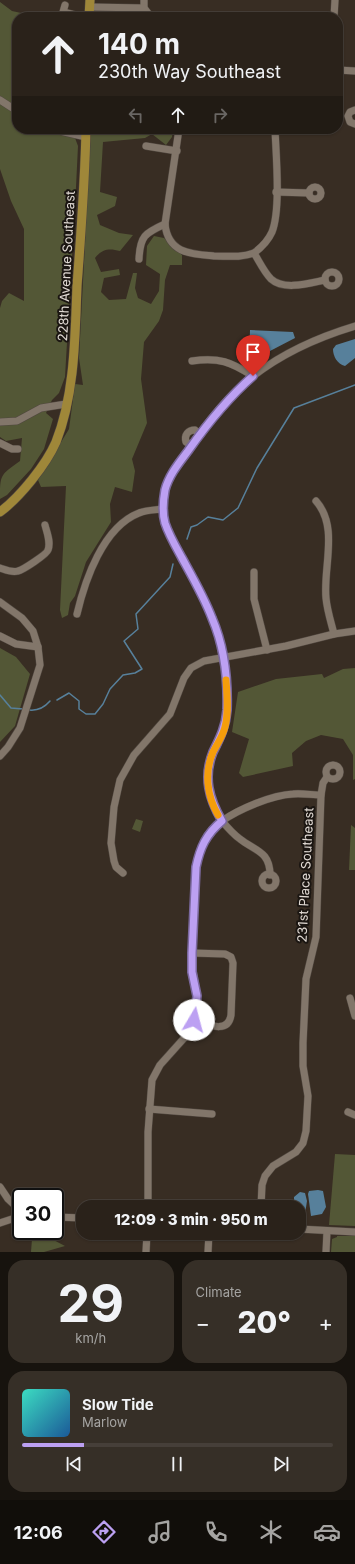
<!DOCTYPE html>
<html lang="en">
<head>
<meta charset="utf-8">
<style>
	:root { --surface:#2a221a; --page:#362f27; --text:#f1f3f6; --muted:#a5a4a2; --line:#463f39; --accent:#bca0f2 }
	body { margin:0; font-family:Inter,sans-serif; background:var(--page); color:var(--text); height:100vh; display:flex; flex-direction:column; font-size:15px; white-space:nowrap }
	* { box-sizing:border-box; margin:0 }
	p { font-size:13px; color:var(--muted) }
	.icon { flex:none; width:22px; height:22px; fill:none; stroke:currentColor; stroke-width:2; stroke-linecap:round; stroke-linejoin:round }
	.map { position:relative; height:1252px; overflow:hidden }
	.sheet { display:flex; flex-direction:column; gap:8px; padding:8px; background:#17130e; flex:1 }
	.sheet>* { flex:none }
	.banner { position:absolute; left:12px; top:12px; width:331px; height:122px; border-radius:16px; box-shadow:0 1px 3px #0004,0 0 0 1px var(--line); background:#2a221a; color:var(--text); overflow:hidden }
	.speed { position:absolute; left:12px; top:1188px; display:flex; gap:8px; font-size:20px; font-weight:700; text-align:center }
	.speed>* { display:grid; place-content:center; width:52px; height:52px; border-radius:50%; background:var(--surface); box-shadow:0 1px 3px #0004,0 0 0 1px var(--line); line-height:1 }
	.speed .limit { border:2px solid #111; border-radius:6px; background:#fff; color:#111 }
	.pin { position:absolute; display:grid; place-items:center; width:34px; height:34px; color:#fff; margin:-41px -17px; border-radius:50% 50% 50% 0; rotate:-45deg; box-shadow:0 0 4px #0007 }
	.pin .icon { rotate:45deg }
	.me { position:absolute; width:44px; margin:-22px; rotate:8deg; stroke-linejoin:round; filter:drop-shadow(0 0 3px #0008) }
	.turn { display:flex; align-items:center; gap:14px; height:84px; padding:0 20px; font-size:18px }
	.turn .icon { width:52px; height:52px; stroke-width:2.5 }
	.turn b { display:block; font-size:28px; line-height:34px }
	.lanes { display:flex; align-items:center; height:38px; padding:0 20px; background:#0003; justify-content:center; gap:20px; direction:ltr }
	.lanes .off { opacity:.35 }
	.big { font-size:30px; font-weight:800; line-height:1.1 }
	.sheet .widget { flex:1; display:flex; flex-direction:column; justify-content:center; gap:6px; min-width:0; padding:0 14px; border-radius:16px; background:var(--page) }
	.sheet .dial { align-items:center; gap:0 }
	.dial b { font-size:52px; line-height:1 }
	.song { display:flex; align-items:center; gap:12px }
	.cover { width:48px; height:48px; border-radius:6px; background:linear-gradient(135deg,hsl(170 70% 55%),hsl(210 70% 35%)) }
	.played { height:4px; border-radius:2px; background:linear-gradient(90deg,var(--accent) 20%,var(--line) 20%) }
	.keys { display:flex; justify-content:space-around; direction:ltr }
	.heat { display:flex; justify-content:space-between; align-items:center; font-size:22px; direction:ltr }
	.sheet .tiles { flex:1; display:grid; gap:8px; grid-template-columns:1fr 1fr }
	.widget:last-child { grid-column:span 2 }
	.trip { position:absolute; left:76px; top:1200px; width:230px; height:40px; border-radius:16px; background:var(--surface); box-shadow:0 1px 3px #0004,0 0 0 1px var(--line); font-weight:800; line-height:40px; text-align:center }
	.tabs { display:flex; height:64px; justify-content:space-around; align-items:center; background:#110e0a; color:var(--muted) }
	.tabs .icon { width:28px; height:28px }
	.tabs .selected { color:var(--accent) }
	.tabs b { font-size:18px; color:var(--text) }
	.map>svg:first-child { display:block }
	.green { fill:#535736 }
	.water { fill:#57809b }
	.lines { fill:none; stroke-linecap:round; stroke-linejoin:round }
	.stream { stroke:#57809b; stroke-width:1.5 }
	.minor-casing { stroke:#514840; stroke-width:8 }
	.major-casing { stroke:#514840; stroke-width:10 }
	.minor { stroke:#82766a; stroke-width:7 }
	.major { stroke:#9f8739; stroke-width:9 }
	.route-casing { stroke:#7a689d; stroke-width:10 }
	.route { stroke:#bca0f2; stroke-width:7 }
	.slow { stroke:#f59e0b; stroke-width:7 }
	.labels { text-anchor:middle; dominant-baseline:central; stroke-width:4; stroke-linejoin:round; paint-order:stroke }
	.street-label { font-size:13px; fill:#e0d9d3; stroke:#1b1612 }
</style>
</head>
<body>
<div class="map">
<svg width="355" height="1252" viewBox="0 0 355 1252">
	<rect width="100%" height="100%" fill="#382d23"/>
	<g class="green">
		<path d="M0 2 12 11 35 16 59 13 76 17H17V129H78L75 138 78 146 76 187 65 377 59 393 52 400 46 413 53 419 44 449 31 469 7 495 0 499C0 475 0 475 20 461L22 438 6 441 0 437V308L2 301 9 293 24 301V229L11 201 0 169Z"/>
		<path d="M91 129H173L172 137 166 145 152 134 145 138 103 142 100 192 117 197 115 206 97 215 100 225 119 233 133 235 120 251C109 248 102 249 95 258L101 272 119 269 120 275 104 278 101 292 109 300 126 299 133 273H137L135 288 138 298 151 304 159 291 160 274 146 265 147 246 154 236 164 238 182 255V265H170L165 280 163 310 159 321 144 342 141 379 147 423 132 459 135 471 132 492 115 487 110 504 111 522 86 562 75 596 70 603 68 615 62 618 60 610 66 486 41 487 38 480 69 429 75 384 83 385 79 358Z"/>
		<polygon points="0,648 16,657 30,674 15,726 0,742"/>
		<polygon points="355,668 355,779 353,780 353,755 343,739 321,735 306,741 292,753 293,766 243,777 239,773 249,739 232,732 238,692 276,679 322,674 324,678 343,669"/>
		<polygon points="136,819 143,821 140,832 132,829"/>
		<polygon points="351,825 355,828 355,870 349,870"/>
		<polygon points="335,1154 355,1155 355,1226 329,1225"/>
		<polygon points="46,1236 65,1246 44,1252 31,1252 32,1239"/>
		<polygon points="337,1236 355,1236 355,1252 331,1252 332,1239 337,1237"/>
	</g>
	<g class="water">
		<path d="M250 330 293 332 295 338 270 351 254 357C247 349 250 340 250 330Z"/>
		<path d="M355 339V358L345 366C337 364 333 356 333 349L336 345Z"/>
		<polygon points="318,1190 323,1191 326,1207 322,1214 311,1216 308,1194 309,1191"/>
		<polygon points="300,1192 305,1193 307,1201 305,1214 299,1215 299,1207 294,1207 294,1197"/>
	</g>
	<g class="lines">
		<g class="stream">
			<polyline points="187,539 191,527 197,525 208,517 223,520 238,508 257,468 294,408 355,385"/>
			<polyline points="0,695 11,708 23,709"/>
			<polyline points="57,700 69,693 79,701 79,709 86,714 95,714 103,704 110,689 123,675 135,673 142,669 124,641 138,629 136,614 170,577 173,564"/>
			<path d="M29 710C38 711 44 708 50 701"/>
		</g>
		<g class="minor-casing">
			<g id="minor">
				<polyline points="144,0 144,8 151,17"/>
				<polyline points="65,5 63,12 75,15 89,15"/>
				<polyline points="90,7 144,8"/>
				<polyline points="334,17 335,0"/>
				<polyline points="338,70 355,71"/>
				<polyline points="0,100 17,111"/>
				<polyline points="355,110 350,112 348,116 350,122 355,124"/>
				<polyline points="51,129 86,137"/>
				<path d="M179 129 165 224C168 253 190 254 214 256 228 256 240 258 254 253 259 261 264 272 271 279 284 291 310 283 325 280"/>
				<polyline points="146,146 177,151"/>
				<circle cx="315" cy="193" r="6"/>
				<polyline points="276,192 309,193"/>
				<path d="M254 253C262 247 268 241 272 232 281 209 276 155 275 129"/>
				<path d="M139 259C140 236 145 233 165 224"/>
				<circle cx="332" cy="279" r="7"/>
				<path d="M192 361C219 357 231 362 253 376"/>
				<polyline points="0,422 17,421 41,408 66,404"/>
				<polyline points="0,443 12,449 18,449"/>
				<path d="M192 445 186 442C184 435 188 430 195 430L200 435"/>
				<path d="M316 501C339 527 323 567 326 598 327 610 331 622 334 634"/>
				<path d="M0 568C6 570 12 573 18 571 23 570 47 554 48 550 51 542 47 533 45 525"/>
				<polyline points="254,572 254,599 267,650"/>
				<polyline points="0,602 22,618 33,631 38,647 40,665 20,728 8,747 0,756"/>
				<path d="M77 614C85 580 103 527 139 513 146 510 155 510 163 509"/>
				<polyline points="0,636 16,644 38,647"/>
				<circle cx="333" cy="772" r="7"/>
				<polyline points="123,873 116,867 114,861 111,843 114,807 120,780 134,755 170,714 184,678 191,668 204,661 286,646 334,634 355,631"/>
				<circle cx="269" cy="881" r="7"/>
				<path d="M270 875C270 851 255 851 240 839 233 834 227 827 222 821 239 809 272 795 293 794 302 793 312 795 321 795"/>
				<path d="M192 953 225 954 231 957 233 963 231 1015C228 1035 207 1024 194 1020"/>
				<polyline points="350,998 355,1016"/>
				<polyline points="149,1109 212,1114"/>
				<polyline points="348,1112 355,1115"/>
				<polyline points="0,1187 8,1199 21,1211"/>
				<path d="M148 1207V1132L152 1080 160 1065 186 1036 194 1020 196 1005V989L192 965 196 867C200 848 206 834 222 821 209 799 203 777 214 752 218 743 224 734 225 724 231 697 225 667 219 640 213 613 199 589 186 566 177 549 164 530 163 510 162 495 168 480 176 467 195 441 214 411 238 389 271 358 312 339 355 326"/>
				<polyline points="261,1207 262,1185 265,1176 273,1166 296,1152 303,1143 306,1131 308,1096 303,1066 303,1043 306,979 316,937 321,795 323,783 327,777"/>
				<polyline points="55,1217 83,1218"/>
				<polyline points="0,1223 15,1218 21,1211"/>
				<polyline points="299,1229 355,1232"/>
				<polyline points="146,1252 147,1233"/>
				<polyline points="208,1252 209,1233"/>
				<polyline points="326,1252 327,1231"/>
			</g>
		</g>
		<g class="major-casing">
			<g id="major">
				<polyline points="89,17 90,0"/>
				<path d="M0 512C20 497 46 465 56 442 75 394 75 336 77 286 81 234 85 181 86 129"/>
			</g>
		</g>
		<use href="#minor" class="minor"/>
		<use href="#major" class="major"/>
	</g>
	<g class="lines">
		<g class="route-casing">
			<path id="route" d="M194 1020 197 996 192 972V953L196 867C200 848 206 834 222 821 209 799 203 777 213 752 220 738 226 726 227 710 228 679 224 646 212 618 204 597 193 578 182 558 176 547 169 535 165 523 162 512 163 501 165 490 169 475 179 463 188 451 207 424 228 398 253 376"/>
		</g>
		<use href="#route" class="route"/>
		<path class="slow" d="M218 815C207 796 204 773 213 752 217 744 223 736 225 727 229 712 227 695 226 680"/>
	</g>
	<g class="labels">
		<g class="street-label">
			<text transform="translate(66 266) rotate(-87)">228th Avenue Southeast</text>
			<text transform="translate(305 875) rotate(-87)">231st Place Southeast</text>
		</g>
	</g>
</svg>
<div class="speed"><div class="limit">30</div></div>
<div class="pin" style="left:253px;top:376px;background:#d93025"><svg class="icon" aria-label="arrive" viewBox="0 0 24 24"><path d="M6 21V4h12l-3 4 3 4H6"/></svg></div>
<svg class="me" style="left:194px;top:1020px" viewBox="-20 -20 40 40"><circle r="19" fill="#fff"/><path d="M0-13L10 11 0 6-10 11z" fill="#bca0f2"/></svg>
<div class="trip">12:09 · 3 min · 950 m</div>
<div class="banner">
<div class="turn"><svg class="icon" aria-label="ahead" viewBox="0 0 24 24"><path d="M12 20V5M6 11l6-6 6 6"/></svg><div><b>140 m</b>230th Way Southeast</div></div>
<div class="lanes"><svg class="icon off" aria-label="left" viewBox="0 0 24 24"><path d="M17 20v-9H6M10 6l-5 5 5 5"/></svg><svg class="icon" aria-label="ahead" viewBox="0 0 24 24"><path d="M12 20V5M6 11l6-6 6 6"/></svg><svg class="icon off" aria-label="right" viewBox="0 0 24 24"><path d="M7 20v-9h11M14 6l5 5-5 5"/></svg></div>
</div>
</div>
<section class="sheet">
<div class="tiles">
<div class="widget dial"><b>29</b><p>km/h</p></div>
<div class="widget"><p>Climate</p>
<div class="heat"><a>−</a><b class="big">20°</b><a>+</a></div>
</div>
<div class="widget">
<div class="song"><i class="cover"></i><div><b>Slow Tide</b><p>Marlow</p></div></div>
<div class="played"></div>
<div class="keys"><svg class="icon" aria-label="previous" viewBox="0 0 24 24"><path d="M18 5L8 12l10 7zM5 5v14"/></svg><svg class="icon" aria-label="pause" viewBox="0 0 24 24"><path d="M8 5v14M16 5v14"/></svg><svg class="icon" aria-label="next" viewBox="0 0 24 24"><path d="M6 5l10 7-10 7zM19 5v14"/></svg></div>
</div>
</div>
</section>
<nav class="tabs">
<b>12:06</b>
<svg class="icon selected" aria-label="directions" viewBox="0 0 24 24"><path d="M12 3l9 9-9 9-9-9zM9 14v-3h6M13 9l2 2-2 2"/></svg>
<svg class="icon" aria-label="music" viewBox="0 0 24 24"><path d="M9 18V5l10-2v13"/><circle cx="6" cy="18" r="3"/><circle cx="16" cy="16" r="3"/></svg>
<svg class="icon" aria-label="phone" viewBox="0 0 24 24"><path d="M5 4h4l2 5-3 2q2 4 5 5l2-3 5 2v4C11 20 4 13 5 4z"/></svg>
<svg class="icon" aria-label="climate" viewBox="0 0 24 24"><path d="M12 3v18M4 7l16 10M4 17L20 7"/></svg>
<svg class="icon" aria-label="car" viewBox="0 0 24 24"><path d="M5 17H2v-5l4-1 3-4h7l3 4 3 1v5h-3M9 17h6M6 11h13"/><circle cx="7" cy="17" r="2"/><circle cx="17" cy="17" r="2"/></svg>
</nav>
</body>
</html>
